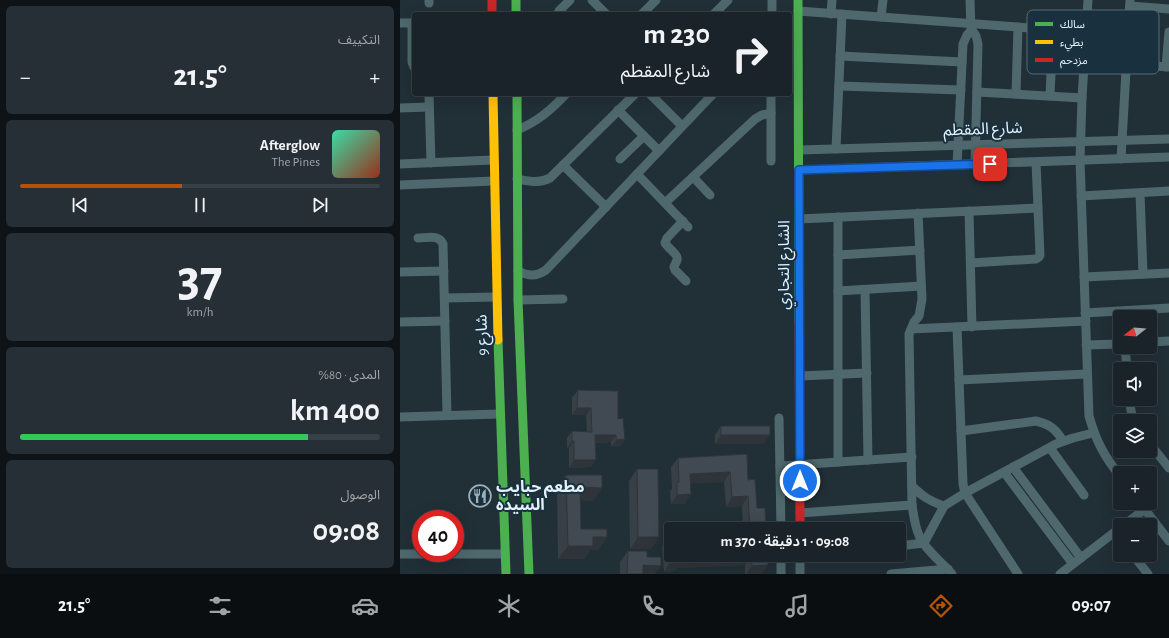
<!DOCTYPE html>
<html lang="ar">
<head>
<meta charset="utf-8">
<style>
	:root { --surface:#192329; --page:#262f35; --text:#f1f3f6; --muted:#9fa4a8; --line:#374046; --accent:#b45309 }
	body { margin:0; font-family:"Alegreya Sans","Noto Sans Arabic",sans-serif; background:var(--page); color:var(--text); direction:rtl; height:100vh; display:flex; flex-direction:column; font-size:15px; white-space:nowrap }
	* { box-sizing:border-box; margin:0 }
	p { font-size:13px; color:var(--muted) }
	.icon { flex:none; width:22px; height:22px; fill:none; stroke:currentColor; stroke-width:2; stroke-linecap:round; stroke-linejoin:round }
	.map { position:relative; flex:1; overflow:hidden; direction:ltr }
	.details { display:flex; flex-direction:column; gap:6px; padding:6px; background:#0e1317; width:400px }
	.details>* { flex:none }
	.banner { position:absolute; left:12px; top:12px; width:380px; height:84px; border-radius:4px; box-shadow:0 4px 16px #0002,0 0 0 1px var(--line); direction:rtl; background:#192329; color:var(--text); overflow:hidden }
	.needle { width:26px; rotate:253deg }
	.controls { position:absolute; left:713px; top:310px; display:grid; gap:8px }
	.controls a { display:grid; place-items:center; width:44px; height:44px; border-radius:4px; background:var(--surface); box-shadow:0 4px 16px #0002,0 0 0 1px var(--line); font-size:20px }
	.speed { position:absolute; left:12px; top:510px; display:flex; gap:8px; font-size:20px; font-weight:700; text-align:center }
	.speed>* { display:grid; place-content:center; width:52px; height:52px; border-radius:50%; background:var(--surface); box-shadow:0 4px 16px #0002,0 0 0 1px var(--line); line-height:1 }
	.speed .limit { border:6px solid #d22; background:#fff; color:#111 }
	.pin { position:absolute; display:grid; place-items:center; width:34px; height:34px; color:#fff; margin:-17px; border-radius:8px; box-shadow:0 2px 6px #0006 }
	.me { position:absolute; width:44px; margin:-22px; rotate:0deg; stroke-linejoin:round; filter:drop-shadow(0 0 3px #0008) }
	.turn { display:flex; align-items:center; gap:14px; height:84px; padding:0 16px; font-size:18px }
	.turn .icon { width:52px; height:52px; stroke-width:2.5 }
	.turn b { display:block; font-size:28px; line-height:34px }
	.big { font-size:30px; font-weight:600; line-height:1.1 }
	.details .tile { flex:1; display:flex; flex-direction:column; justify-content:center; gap:6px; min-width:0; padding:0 14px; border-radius:6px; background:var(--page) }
	.details .dial { align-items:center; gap:0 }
	.dial b { font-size:52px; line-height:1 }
	.song { display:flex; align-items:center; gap:12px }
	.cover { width:48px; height:48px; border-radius:6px; background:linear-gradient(135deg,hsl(160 70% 55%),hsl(10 70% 35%)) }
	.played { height:4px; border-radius:2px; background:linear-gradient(90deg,var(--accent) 45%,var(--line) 45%) }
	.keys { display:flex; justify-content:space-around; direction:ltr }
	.heat { display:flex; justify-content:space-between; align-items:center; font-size:22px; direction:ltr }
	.charge { height:6px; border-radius:3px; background:linear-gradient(90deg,#34c759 80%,var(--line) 0) }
	.trip { position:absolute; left:264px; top:522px; width:242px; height:40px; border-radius:4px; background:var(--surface); box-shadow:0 4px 16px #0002,0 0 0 1px var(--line); font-weight:600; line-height:40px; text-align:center; direction:rtl }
	.dock { display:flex; height:64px; justify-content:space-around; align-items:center; background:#0a0e10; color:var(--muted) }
	.dock .icon { width:28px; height:28px }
	.dock .active { color:var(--accent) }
	.dock b { font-size:18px; color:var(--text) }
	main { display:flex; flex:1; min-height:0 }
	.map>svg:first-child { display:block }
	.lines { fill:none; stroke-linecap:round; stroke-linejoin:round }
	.street { stroke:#4e686d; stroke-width:9 }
	.fast { stroke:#4caf50; stroke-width:9 }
	.slow { stroke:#ffc107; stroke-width:9 }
	.jam { stroke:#c62828; stroke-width:9 }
	.wall { fill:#384047 }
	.shaded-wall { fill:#2e3439 }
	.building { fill:#414a52; stroke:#2e3439 }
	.route-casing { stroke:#114b97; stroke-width:10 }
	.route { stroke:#1a73e8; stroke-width:7 }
	.labels { text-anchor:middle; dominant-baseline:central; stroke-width:4; stroke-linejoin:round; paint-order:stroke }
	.street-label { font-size:16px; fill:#e4f2fb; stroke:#19313f }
	.poi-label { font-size:16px; font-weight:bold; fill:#e4f2fb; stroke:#19313f; text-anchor:start }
	.key { fill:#19313f; stroke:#566b77; stroke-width:1 }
	.key-label { font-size:11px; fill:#e4f2fb }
</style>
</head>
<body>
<main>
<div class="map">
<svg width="769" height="574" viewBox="0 0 769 574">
	<rect width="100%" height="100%" fill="#212f37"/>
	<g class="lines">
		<g class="street">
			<polyline points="192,0 206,14"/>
			<polyline points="570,0 571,29"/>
			<path d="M688 0 682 98 680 160 689 416C696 441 704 456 720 476"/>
			<polyline points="29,3 29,0"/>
			<polyline points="730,6 769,9"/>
			<polyline points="398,11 686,32"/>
			<polyline points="158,14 159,11 170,0"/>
			<polyline points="242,14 256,0"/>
			<polyline points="314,14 328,0"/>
			<polyline points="372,14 372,0"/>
			<polyline points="431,14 432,0"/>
			<polyline points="481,17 483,0"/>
			<polyline points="0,23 14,23"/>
			<polyline points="12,23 12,62 14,67"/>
			<polyline points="572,30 576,36 578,44 575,164"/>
			<polyline points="440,56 562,62"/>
			<polyline points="726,64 769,67"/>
			<polyline points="766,67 769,32"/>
			<polyline points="439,86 561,90"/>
			<polyline points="577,92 682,98"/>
			<polyline points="29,94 31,163"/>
			<polyline points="250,94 282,126"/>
			<polyline points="616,94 618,27"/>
			<polyline points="650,96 653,30"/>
			<polyline points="0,108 29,107"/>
			<polyline points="218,110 259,151"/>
			<path d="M117 130C137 122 151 110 166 94"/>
			<polyline points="436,149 442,14"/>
			<polyline points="399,150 769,139"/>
			<polyline points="220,159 244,136"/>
			<polyline points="721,159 730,0"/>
			<polyline points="371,161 371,94"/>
			<polyline points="0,164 93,160"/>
			<polyline points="163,165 206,207"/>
			<polyline points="557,165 563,44 567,35 572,30"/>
			<polyline points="399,170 769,157"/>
			<polyline points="237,174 288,227"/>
			<polyline points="293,177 310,195"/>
			<path d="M117 179C129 181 139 184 150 178L235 94"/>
			<polyline points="0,185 94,181"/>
			<polyline points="740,193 743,274"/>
			<polyline points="681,196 769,191"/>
			<polyline points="265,203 355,119 362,115 371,113"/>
			<polyline points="569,211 572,327"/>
			<path d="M518 213 522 299 519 316 514 322 509 334 512 505C514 518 516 534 524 544 532 555 543 564 552 574"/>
			<polyline points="438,217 438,462"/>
			<polyline points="399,219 638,208"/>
			<path d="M283 221 267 238 265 243C268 248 279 255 277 260 276 263 275 264 274 267L275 270 286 281"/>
			<path d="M18 238C27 238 39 234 43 244L47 415"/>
			<polyline points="438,255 520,250"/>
			<polyline points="571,263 636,259 639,257 640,255 636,162"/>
			<path d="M118 271C128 276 136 277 146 270L313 94"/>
			<polyline points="0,272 44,271"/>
			<polyline points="684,277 769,273"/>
			<polyline points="465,290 468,460"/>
			<polyline points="438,291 521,286"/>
			<polyline points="45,298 96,297"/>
			<polyline points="118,300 163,299"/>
			<polyline points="685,313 769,308"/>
			<polyline points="0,322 45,321"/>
			<polyline points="557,327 563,484 565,493 618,574"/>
			<polyline points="511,329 686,321"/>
			<polyline points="750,342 769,341"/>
			<polyline points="686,345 720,344"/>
			<polyline points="725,347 727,369"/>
			<polyline points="400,376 467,373"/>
			<polyline points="559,380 687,374"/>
			<polyline points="729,399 732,416 734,421"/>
			<polyline points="0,417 99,414"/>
			<polyline points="379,418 381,529"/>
			<path d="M561 431 636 421C649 424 656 429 663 441"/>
			<polyline points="750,444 769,468"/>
			<polyline points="650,448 684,495"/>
			<polyline points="380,466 512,457"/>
			<polyline points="613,467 681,558"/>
			<polyline points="604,472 673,564"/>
			<path d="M512 486C523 497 530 501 544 506"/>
			<polyline points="740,503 769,541"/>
			<polyline points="400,513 512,505"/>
			<polyline points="724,525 745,509"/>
			<polyline points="499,546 524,543 544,506 565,493 656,444 673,438 693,433"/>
			<polyline points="0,554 105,554"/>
			<polyline points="381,555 381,574"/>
			<polyline points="733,555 748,574"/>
			<polyline points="400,574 400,555"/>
			<polyline points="491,574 548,569"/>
			<polyline points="660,574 720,528"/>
		</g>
		<g class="fast">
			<polyline points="116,0 116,14"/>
			<polyline points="398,0 399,322"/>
			<polyline points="117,94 118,300 129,574"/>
			<polyline points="98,340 106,574"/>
		</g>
		<polyline class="slow" points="93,94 98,340"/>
		<g class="jam">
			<polyline points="92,0 92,14"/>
			<polyline points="399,322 400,529"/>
		</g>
	</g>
	<g class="wall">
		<polygon points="178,390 218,419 225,439 220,446 211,447 211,442 196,443 191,467 169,468 169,448 167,448 167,438 172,431 187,432 186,415 172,415 172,398"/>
		<polygon points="321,426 364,444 315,444 315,435"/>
		<polygon points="347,454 348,480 357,508 366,529 343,529 342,506 326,507 324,482 291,483 285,504 271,504 270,491 272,489 271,467 278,458"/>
		<polygon points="237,469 259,537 251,549 230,549 229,481"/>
		<polygon points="166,475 202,488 193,501 181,500 181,529 207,537 198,550 190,550 184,559 158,559 157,488"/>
		<polygon points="269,538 367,555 362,574 345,574 345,565 277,568 274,571 264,572 262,547"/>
		<polygon points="228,551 247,557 255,574 220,574 220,562"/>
	</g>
	<g class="shaded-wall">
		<polygon points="177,408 191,408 186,415 172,415"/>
		<polygon points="195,435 216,435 211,442 190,443"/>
		<polygon points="321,435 370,435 364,444 315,444"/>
		<polygon points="225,439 220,446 211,447 216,440"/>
		<polygon points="172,441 174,441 169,448 167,448"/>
		<polygon points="174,460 196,460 191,467 169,468"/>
		<polygon points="330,472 324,482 284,484 290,474"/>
		<polygon points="180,487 202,488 193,501 171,500"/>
		<polygon points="291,494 285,504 271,504 277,495"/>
		<polygon points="348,496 342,506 326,507 332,497"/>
		<polygon points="193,537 207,537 198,550 190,550 184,559 158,559 168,546"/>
		<polygon points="238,537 259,537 251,549 230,549"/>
		<polygon points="351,556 345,565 277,568 274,571 264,572 270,562 281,558"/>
		<polygon points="243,565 261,566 255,574 237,574"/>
		<polygon points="368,565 362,574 346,574 352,566"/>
	</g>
	<g class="building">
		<polygon points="178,390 218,391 218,419 223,418 225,439 216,440 216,435 195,435 196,460 174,460 174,441 172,441 172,431 192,432 191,408 177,408"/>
		<rect x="321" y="426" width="49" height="9"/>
		<polygon points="347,454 348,480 355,479 357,508 365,508 366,529 350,529 348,496 332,497 330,472 290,474 291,494 277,495 277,482 279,482 278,458"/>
		<polygon points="237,469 258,469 259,537 238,537"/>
		<polygon points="166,475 202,475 202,488 180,487 181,529 207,529 207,537 193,537 193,546 168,546"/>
		<polygon points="269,538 271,538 271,555 367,555 368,565 352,566 351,556 281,558 281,562 270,562"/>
		<polygon points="228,551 247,551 247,557 261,557 261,566 243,565 243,574 227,574"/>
	</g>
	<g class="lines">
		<g class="route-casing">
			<polyline id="route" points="400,481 399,170 590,164"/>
		</g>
		<use href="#route" class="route"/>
	</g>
	<defs>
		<g id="restaurant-ring" transform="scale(1.15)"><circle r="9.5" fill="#19313f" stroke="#a0aeb6" stroke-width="1.5"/><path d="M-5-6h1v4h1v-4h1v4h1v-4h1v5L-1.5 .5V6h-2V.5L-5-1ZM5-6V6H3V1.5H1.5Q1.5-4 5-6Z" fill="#a0aeb6"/></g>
	</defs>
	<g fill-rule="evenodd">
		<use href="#restaurant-ring" x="80" y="496"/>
	</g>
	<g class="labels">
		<g class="street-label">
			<text transform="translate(583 129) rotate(-2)">شارع المقطم</text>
			<text transform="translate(384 265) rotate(-90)">الشارع التجاري</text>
			<text transform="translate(82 335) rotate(-92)">شارع 9</text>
		</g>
		<g class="poi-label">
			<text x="96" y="487">مطعم حبايب<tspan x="96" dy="18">السيده</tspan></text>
		</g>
	</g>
	<rect x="627" y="10" width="132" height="64" rx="6" class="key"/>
	<rect x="635" y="22" width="18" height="4" fill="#4caf50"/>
	<rect x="635" y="40" width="18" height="4" fill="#ffc107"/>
	<rect x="635" y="58" width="18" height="4" fill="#c62828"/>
	<g class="key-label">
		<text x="660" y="28">سالك</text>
		<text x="660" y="46">بطيء</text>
		<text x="660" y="64">مزدحم</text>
	</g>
</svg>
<div class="controls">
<a><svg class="needle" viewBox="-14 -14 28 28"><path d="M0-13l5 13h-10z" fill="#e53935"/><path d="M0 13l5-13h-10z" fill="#9fa4a8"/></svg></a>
<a><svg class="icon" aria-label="sound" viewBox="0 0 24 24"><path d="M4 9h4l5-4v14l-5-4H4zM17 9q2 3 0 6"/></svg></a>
<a><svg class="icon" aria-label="layers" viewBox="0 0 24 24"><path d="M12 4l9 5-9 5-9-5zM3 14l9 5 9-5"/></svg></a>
<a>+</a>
<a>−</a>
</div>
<div class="speed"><div class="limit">40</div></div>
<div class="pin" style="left:590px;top:164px;background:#d93025"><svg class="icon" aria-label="arrive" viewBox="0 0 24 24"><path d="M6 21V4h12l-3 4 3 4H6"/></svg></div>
<svg class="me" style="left:400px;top:481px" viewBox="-20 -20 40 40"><circle r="17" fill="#1a73e8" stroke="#fff" stroke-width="3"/><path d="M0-11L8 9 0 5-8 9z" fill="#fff"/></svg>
<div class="trip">09:08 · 1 دقيقة · 370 m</div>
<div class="banner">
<div class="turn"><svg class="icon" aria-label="right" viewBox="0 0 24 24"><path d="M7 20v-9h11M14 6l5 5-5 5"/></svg><div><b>230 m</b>شارع المقطم</div></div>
</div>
</div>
<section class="details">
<div class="tile"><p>التكييف</p>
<div class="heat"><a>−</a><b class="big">21.5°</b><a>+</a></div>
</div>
<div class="tile">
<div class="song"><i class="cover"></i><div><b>Afterglow</b><p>The Pines</p></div></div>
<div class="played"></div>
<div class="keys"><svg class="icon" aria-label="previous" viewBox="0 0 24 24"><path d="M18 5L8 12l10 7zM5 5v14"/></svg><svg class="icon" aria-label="pause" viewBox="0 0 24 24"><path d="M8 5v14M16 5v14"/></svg><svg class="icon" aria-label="next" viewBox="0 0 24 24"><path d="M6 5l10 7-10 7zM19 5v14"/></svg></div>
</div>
<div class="tile dial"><b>37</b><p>km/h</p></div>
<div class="tile"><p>المدى · 80%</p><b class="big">400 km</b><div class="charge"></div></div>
<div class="tile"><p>الوصول</p><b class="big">09:08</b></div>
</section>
</main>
<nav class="dock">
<b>09:07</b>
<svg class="icon active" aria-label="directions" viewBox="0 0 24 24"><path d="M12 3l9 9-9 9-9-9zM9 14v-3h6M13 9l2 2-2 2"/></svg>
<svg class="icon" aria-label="music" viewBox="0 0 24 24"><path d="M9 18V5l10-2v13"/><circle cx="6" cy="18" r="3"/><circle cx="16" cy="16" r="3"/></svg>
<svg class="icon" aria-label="phone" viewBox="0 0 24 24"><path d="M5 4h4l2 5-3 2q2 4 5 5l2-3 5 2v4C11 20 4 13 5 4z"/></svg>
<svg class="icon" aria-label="climate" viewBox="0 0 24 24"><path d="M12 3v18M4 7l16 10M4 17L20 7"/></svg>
<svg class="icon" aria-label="car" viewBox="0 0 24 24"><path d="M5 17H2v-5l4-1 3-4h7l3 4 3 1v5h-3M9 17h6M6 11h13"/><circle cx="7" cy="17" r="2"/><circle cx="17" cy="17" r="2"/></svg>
<svg class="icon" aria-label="filters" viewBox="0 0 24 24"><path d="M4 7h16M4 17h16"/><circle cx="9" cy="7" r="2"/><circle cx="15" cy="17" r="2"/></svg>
<b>21.5°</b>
</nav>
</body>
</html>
